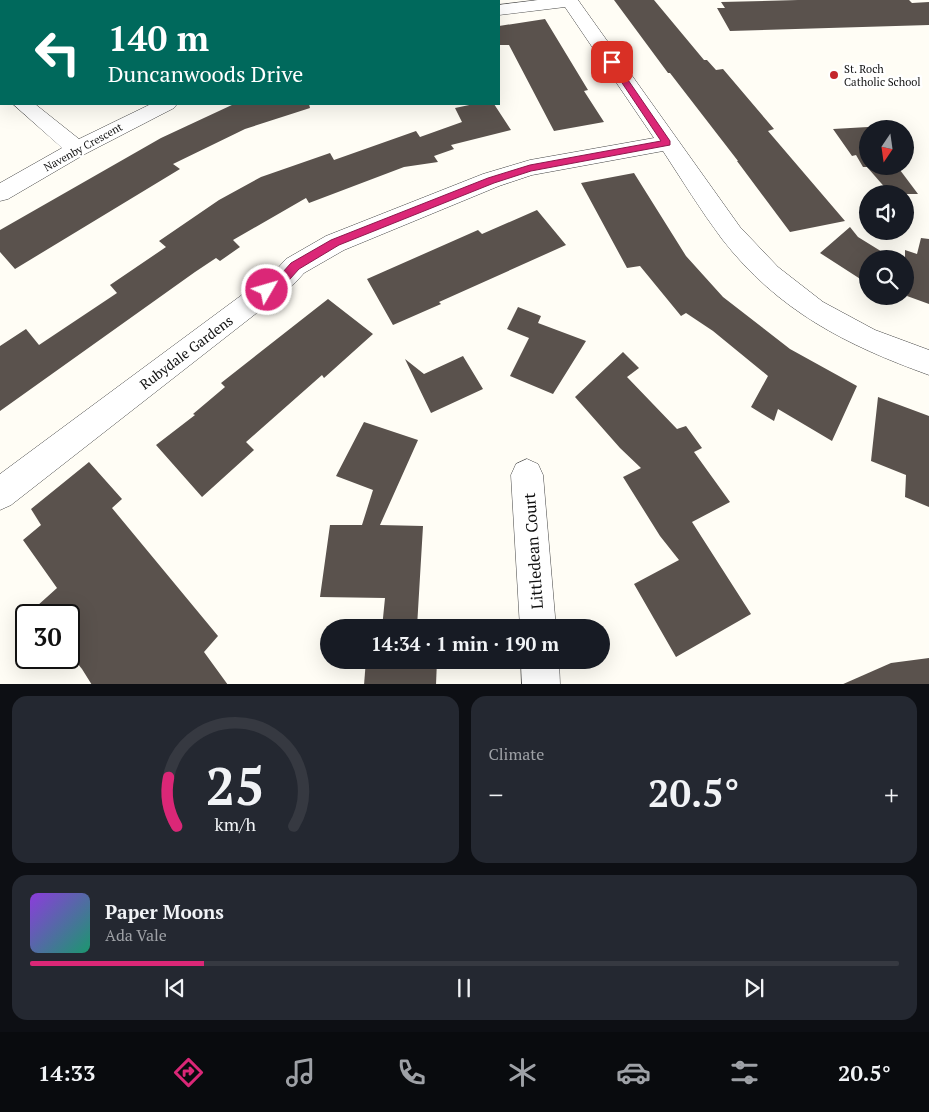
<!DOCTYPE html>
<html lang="en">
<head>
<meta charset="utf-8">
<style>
	:root { --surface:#171b24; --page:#242831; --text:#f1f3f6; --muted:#9ea1a6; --line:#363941; --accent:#db2777 }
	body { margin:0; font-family:"PT Serif",serif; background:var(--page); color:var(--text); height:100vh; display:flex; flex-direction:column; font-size:19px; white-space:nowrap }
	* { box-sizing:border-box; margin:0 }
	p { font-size:16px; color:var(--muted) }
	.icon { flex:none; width:28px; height:28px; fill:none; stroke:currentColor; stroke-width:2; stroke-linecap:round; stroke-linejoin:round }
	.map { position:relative; height:684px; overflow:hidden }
	.panel { display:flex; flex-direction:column; gap:12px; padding:12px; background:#0d0f14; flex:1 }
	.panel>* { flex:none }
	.hud { position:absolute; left:0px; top:0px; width:500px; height:105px; box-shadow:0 5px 20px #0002; background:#00695c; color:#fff; overflow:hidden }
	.needle { width:32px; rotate:193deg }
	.tools { position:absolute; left:859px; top:120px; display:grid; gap:10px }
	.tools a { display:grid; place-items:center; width:55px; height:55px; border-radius:50%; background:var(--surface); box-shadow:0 5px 20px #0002; font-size:25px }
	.speed { position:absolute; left:15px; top:604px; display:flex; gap:10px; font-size:25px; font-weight:700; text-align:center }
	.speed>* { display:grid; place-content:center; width:65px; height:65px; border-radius:50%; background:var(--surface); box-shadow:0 5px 20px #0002; line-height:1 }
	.speed .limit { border:2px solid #111; border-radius:8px; background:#fff; color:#111 }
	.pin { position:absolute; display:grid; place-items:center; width:42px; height:42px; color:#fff; margin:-21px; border-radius:10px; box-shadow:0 2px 8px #0006 }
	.me { position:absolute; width:55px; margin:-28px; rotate:52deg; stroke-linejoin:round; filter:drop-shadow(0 0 4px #0008) }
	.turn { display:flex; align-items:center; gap:18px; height:105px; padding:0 25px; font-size:22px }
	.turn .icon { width:65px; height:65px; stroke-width:2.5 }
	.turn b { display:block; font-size:35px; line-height:42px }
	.big { font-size:38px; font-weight:800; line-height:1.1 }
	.panel .card { flex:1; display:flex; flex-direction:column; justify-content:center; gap:8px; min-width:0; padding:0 18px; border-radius:15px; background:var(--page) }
	.panel .dial { align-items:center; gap:0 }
	.dial svg { height:130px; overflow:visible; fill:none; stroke:var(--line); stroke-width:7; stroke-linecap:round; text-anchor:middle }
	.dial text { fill:var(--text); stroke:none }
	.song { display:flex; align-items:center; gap:15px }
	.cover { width:60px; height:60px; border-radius:8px; background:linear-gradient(135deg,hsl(270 70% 55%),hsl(160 70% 35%)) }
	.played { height:5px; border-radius:2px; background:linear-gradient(90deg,var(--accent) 20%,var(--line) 20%) }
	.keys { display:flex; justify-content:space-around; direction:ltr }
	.heat { display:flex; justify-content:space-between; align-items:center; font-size:28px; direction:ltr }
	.panel .tiles { flex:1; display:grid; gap:12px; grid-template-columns:1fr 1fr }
	.card:last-child { grid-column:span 2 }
	.trip { position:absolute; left:320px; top:619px; width:290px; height:50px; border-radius:25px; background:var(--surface); box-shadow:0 5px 20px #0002; font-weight:800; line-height:50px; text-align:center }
	.menu { display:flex; height:80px; justify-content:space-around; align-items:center; background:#090b0e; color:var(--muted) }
	.menu .icon { width:35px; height:35px }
	.menu .selected { color:var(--accent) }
	.menu b { font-size:22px; color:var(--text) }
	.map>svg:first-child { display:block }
	.building { fill:#5a524d }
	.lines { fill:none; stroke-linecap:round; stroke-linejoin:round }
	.minor-casing { stroke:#444; stroke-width:1 }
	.minor { fill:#fff; fill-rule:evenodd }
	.route { fill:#db2777; stroke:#8e194d }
	.poi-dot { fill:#c4262e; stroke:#fff; stroke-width:2 }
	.labels { text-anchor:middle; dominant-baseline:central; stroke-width:5; stroke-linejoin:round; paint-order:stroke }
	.far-poi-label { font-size:11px; fill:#111; stroke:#fff; text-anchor:start }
	.far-street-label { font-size:11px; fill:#111; stroke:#fff }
	.street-label { font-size:14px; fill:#111; stroke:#fff }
	.near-street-label { font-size:16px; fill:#111; stroke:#fff }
</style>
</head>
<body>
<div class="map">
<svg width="929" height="685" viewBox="0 0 929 685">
	<rect width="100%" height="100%" fill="#fffdf5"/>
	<g class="building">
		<polygon points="614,0 654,0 704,60 707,60 716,70 723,69 774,129 768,131 845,221 790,232 737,161 738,161 670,73 668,73"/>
		<polygon points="798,0 909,0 912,3 929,2 929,25 730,31 717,8 725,8 721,2"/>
		<polygon points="545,19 588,90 584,91 604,122 554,131 509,45 499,45 499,26"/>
		<polygon points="234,104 309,104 310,108 245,129 173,164 180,169 15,269 0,252 0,230 161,138"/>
		<polygon points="474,104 494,104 511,130 451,145 454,149 434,156 438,162 404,167 309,203 306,198 233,240 240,247 220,261 216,258 195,272 0,411 0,346 26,329 39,345 117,293 110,285 166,247 159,241 219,200 261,177 330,153 334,160 416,131 420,137 462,122 455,108"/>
		<polygon points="868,127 868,166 897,166 918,194 893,194 888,191 867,167 863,167 856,155 852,156 833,129"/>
		<polygon points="634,173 686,256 723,297 790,349 857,386 832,441 778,409 774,421 751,407 768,376 713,331 686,313 681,316 640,266 627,268 581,183"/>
		<polygon points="537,210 566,245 439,302 441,304 393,325 367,279 478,230 482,234"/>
		<polygon points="850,227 858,237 892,258 868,259 868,280 865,282 820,253"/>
		<polygon points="921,238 929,239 929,304 907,296 911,282 905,279 905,250 917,254"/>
		<polygon points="328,299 373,334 324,378 322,375 246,442 254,450 202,497 156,445 195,415 193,414 225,387 221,383"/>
		<polygon points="518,307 541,316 538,323 586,341 553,394 510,376 529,338 507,329"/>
		<polygon points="623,352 639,368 627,377 677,429 686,426 702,448 694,452 730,502 692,522 751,614 676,657 634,584 679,560 660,536 623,477 641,468 620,448 575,397"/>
		<polygon points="463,356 483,389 431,413 405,359 424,374"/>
		<polygon points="878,397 929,416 929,507 905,497 906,475 871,461"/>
		<polygon points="364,422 418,440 380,525 423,526 417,627 438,628 382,628 385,598 320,597 330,525 362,525 373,490 336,476"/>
		<polygon points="89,462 122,499 112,508 218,636 204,652 228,685 92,685 82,669 69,653 69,615 27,615 57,588 23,540 41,525 31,509"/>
		<polygon points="929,658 929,685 841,685 891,663"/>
		<polygon points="366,660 437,660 436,685 364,685"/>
	</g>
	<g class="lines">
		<g class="minor-casing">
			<g id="minor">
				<path d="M538 0H578L740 227 778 267 823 302 875 330 929 350V375C846 345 778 311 722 239 701 211 682 180 663 151L532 175 499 186 344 250 304 273 295 283 11 505 0 510V474L277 269 286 259 326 236 483 174 530 160 654 138 565 7 499 15V5Z"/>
				<rect x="0" y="79" width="1" height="13"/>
				<polygon points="13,104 35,104 79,139 151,104 177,104 174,108 85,154 8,199 0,201 0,183 62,148"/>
				<polygon points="527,459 538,464 543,475 556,628 520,628 511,475 516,464"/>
				<polygon points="521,660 559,660 560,685 522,685"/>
			</g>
		</g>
		<use href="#minor" class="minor"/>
	</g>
	<polygon class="route" points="609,61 615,61 670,141 670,145 531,171 494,183 339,245 299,269 290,279 271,293 264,293 262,290 264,287 282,273 291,263 331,240 488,178 530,165 661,141 608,62"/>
	<circle class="poi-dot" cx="834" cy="75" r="5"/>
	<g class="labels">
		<g class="far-poi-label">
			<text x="844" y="69">St. Roch<tspan x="844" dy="13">Catholic School</tspan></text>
		</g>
		<g class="far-street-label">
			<text transform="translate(83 147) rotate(-29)">Navenby Crescent</text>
		</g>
		<g class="street-label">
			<text transform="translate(186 352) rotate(-37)">Rubydale Gardens</text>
		</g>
		<g class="near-street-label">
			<text transform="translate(533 551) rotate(-94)">Littledean Court</text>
		</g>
	</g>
</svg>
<div class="tools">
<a><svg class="needle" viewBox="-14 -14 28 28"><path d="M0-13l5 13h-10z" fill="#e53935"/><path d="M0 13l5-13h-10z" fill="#9ea1a6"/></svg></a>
<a><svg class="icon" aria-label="sound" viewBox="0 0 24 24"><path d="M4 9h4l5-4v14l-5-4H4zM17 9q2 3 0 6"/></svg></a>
<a><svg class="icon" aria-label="search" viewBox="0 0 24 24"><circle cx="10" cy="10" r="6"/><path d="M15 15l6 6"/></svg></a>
</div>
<div class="speed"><div class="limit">30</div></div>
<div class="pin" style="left:612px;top:62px;background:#d93025"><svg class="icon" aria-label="arrive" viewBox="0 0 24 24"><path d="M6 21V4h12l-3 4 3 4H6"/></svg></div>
<svg class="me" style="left:267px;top:290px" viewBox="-20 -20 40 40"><circle r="17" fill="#db2777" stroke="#fff" stroke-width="3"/><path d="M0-11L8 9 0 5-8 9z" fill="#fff"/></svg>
<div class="trip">14:34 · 1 min · 190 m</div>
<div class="hud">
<div class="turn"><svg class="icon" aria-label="left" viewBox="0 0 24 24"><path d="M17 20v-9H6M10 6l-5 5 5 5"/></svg><div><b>140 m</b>Duncanwoods Drive</div></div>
</div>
</div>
<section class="panel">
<div class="tiles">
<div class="card dial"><svg viewBox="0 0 100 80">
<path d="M14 69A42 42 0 1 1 86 69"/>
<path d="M14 69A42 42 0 0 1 9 39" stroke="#db2777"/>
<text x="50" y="56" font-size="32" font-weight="700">25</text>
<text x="50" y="72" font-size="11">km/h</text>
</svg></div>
<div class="card"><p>Climate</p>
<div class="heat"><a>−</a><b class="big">20.5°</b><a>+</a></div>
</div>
<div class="card">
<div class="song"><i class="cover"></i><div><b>Paper Moons</b><p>Ada Vale</p></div></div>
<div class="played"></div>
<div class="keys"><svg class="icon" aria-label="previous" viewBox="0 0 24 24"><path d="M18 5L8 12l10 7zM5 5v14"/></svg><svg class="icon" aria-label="pause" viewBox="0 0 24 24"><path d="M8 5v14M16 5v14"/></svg><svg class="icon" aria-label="next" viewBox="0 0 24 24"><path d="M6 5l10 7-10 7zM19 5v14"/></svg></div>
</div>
</div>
</section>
<nav class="menu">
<b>14:33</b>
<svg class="icon selected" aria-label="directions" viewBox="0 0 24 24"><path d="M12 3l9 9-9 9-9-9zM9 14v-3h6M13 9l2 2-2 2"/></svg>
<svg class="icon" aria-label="music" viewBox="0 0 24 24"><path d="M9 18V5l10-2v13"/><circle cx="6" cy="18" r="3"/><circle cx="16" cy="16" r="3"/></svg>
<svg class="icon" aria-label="phone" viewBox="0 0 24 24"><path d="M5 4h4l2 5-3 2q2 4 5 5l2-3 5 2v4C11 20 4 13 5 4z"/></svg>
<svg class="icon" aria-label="climate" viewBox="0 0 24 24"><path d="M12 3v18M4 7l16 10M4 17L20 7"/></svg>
<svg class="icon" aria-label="car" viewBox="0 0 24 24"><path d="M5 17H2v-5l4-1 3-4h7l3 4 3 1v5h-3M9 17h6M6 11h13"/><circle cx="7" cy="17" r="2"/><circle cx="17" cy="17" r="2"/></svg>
<svg class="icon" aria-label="filters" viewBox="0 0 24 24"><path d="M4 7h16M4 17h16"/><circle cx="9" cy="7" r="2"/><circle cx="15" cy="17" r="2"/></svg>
<b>20.5°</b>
</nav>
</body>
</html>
